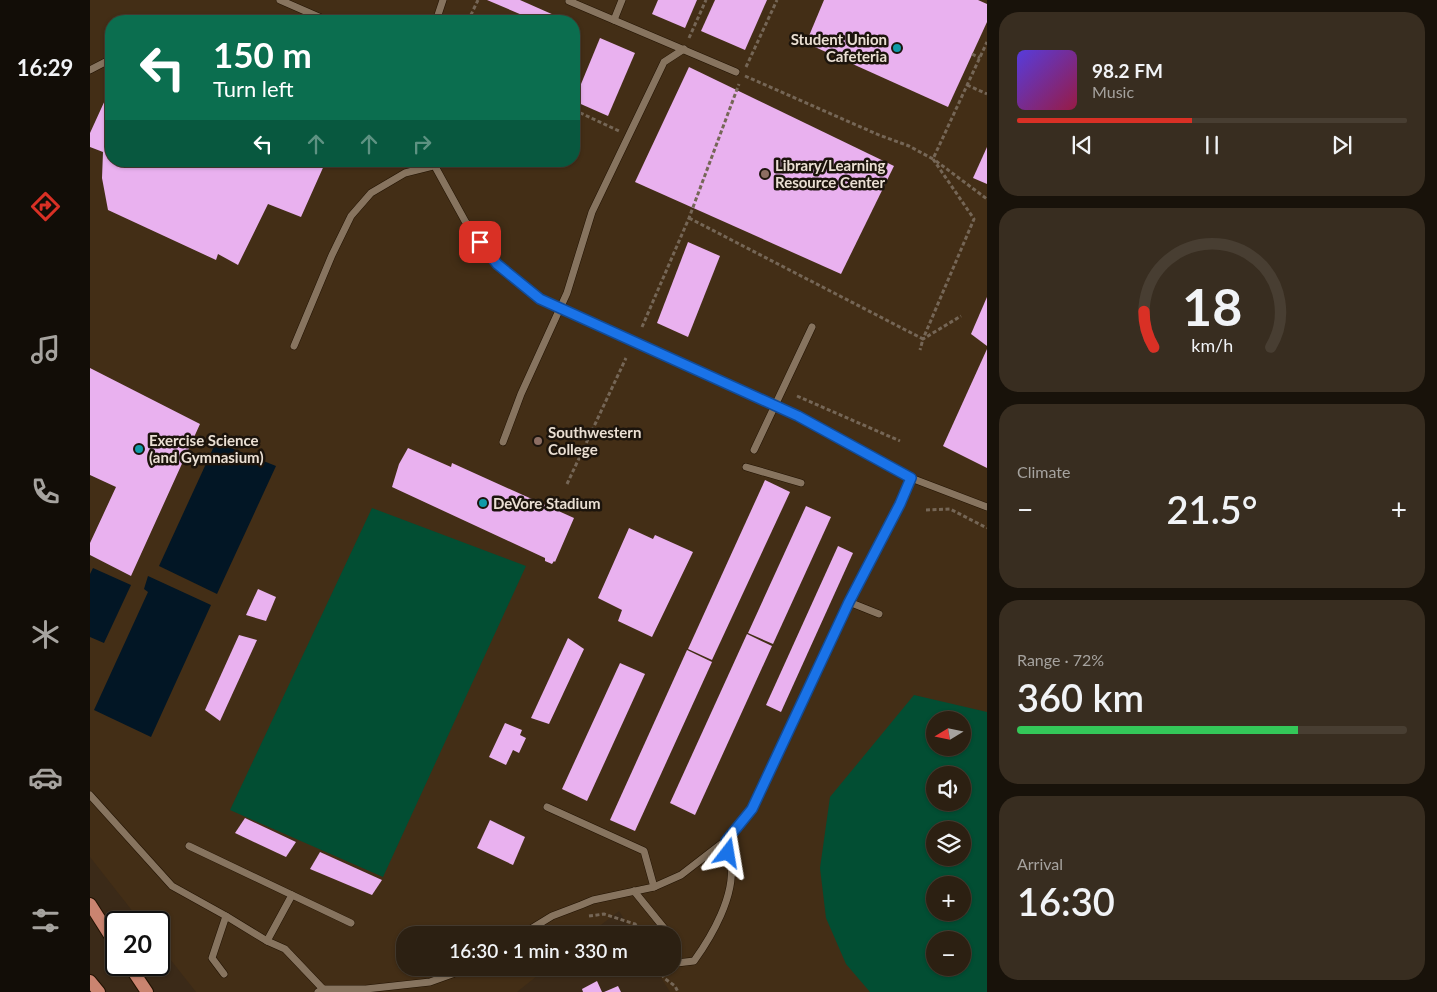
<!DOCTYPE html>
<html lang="en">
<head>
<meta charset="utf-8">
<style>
	:root { --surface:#2c2012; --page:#382d20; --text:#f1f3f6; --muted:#a6a39f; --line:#483e32; --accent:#d93025 }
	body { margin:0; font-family:Lato,sans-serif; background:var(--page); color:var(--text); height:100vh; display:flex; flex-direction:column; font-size:19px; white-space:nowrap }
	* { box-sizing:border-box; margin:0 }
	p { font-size:16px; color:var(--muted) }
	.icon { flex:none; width:28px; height:28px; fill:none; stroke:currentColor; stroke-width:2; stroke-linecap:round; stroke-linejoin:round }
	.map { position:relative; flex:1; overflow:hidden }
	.drawer { display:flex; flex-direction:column; gap:12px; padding:12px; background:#18120a; width:450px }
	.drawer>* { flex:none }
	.hud { position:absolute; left:15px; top:15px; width:475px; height:152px; border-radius:20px; box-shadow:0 1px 4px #0004,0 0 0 1px var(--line); background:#0b6e4f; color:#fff; overflow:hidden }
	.needle { width:32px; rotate:260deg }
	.buttons { position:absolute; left:836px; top:711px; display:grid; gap:10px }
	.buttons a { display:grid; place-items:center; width:45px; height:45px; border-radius:50%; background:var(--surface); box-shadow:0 1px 4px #0004,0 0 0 1px var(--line); font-size:25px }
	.speed { position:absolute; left:15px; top:911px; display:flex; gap:10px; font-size:25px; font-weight:700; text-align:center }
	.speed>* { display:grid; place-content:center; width:65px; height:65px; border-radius:50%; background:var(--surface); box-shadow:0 1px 4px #0004,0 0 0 1px var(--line); line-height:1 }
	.speed .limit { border:2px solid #111; border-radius:8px; background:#fff; color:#111 }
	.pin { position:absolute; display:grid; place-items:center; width:42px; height:42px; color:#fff; margin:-21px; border-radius:10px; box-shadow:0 2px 8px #0006 }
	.me { position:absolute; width:55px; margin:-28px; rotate:14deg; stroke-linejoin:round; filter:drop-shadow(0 0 4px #0008) }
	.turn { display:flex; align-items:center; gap:18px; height:105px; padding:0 25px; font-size:22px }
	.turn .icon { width:65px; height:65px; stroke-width:2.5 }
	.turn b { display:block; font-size:35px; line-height:42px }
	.lanes { display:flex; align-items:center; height:48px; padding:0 25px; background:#0003; justify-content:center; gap:25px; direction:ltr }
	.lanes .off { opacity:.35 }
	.big { font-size:38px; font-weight:600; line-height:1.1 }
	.drawer .card { flex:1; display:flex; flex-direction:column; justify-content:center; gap:8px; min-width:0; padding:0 18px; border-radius:20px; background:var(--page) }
	.drawer .dial { align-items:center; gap:0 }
	.dial svg { height:130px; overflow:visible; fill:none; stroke:var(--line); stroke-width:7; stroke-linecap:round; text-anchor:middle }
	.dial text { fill:var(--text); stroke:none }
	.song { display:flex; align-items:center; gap:15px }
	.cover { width:60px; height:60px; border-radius:8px; background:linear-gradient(135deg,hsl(250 70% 55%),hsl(340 70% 35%)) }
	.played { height:5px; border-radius:2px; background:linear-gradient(90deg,var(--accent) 45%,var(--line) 45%) }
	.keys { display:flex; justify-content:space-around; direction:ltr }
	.heat { display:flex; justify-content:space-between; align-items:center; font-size:28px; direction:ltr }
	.charge { height:8px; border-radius:4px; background:linear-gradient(90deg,#34c759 72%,var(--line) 0) }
	.trip { position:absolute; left:306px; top:926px; width:285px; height:50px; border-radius:20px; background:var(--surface); box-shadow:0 1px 4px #0004,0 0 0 1px var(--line); font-weight:600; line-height:50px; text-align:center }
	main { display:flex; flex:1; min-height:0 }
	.menu { display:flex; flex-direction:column; width:90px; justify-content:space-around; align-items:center; background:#120d07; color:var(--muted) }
	.menu .icon { width:35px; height:35px }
	.menu .active { color:var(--accent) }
	.menu b { font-size:22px; color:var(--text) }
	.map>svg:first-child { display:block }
	.built { fill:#432e16; fill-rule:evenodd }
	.green { fill:#024e33; fill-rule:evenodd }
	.water { fill:#021625 }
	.building { fill:#e9b1ef }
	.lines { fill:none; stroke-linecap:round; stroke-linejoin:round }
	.service-casing { stroke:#211202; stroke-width:8 }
	.primary-casing { stroke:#211202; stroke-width:14 }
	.path { stroke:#756656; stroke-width:3; stroke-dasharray:4 2.5; stroke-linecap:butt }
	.service { stroke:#87745f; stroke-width:7 }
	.primary { stroke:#ca8470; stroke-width:12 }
	.route-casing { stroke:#114b97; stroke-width:12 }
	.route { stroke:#1a73e8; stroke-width:9 }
	.culture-dot { fill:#0f9aa8; stroke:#1c140c; stroke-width:2 }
	.education-dot { fill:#8d6e63; stroke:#1c140c; stroke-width:2 }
	.labels { text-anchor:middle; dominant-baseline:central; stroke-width:5; stroke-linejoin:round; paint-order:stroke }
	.poi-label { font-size:15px; font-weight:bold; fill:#eadfd3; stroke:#1c140c; text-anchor:start }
</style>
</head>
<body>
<main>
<nav class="menu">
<b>16:29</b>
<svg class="icon active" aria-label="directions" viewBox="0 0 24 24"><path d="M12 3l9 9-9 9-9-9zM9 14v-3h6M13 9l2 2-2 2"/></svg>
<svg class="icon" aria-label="music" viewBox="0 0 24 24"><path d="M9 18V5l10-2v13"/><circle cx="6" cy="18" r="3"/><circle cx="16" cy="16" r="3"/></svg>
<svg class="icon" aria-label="phone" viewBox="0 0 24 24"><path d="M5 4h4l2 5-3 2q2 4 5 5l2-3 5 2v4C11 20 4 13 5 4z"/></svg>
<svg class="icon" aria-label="climate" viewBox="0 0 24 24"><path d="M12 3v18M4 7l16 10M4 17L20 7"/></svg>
<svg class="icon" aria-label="car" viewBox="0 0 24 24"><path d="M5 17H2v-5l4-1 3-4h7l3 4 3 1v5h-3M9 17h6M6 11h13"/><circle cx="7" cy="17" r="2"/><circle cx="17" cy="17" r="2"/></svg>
<svg class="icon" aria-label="filters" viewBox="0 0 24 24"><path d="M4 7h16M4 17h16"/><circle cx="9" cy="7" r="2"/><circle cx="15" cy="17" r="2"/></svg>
</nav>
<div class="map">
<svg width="897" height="992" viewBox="0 0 897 992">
	<rect width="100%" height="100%" fill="#3b2a18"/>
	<path class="built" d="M0 0H897V992H580L565 968H582V935H544L529 911 498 935H315V968H457L427 992H106L69 945V922H51L0 857ZM21 21H484V161H21ZM845 720H872V748H845ZM845 775H872V802H845ZM845 830H872V858H845ZM845 885H872V912H845ZM845 940H872V968H845Z"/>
	<g class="green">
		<polygon points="282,508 436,566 293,877 140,810"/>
		<path d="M824 695 897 712V992H780L756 964 736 918 730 868 740 797ZM845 720H872V748H845ZM845 775H872V802H845ZM845 830H872V858H845ZM845 885H872V912H845ZM845 940H872V968H845Z"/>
	</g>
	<g class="water">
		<polygon points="126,442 186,466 127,594 69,566"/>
		<polygon points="3,568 41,585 14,643 0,637 0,574"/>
		<polygon points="58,576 121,605 61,737 4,710 58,592 54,589"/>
	</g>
	<g class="building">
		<polygon points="397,0 430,0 473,19 472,21 446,21"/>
		<polygon points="568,0 607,0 595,28 562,14"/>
		<polygon points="625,0 677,0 655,50 611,31"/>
		<polygon points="734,0 888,0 897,4 897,22 858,107 716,43"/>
		<polygon points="510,38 545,53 518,116 484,101"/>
		<polygon points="599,67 804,166 751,274 545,182"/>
		<polygon points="21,87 21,161 195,161 197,163 198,161 236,161 211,217 178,204 148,265 128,254 126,260 18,210 12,178 13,152 0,147 0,133"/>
		<polygon points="897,147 897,184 883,178"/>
		<polygon points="598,242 630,256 598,337 567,323"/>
		<polygon points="897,297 897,346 881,334"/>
		<polygon points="897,349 897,468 853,446"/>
		<polygon points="0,368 110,424 41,576 0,555 0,543 26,487 0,475"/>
		<polygon points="318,448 361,467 362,463 484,518 465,562 464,561 462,564 455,561 455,558 302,487 309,464"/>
		<polygon points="675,480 700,492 622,660 598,649"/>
		<polygon points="716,506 741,517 683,644 658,633"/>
		<polygon points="539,528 563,539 565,535 603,552 562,637 528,621 532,610 508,598"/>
		<polygon points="748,546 763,553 691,712 676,705"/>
		<polygon points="168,589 186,597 176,621 156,615"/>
		<polygon points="657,634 682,646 605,815 580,803"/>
		<polygon points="149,635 167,640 130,721 115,710"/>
		<polygon points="478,638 494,649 459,724 441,718"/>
		<polygon points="597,650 622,662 545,831 520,820"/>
		<polygon points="530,663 555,674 497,801 472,789"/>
		<polygon points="415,723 432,730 430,735 436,738 429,753 423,750 416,765 399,757"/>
		<polygon points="155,818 206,842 196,857 145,833"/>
		<polygon points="400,820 435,837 423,865 387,848"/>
		<polygon points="230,852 292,880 282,895 220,869"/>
		<polygon points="507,981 512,992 493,992 492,989"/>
		<polygon points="528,986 531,992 514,992"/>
	</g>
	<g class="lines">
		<g class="service-casing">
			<g id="service">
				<polyline points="190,0 238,21"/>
				<polyline points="479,1 646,72"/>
				<polyline points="524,20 532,0"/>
				<polyline points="346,21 353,0"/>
				<polyline points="0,70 21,59"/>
				<polyline points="342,161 375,221 390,242 407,263 450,299 708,416 821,478 897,507"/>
				<polyline points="204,346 242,255 261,216 281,193 315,173 343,166"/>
				<polyline points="413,442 431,394 477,293 502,212 574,62 594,49"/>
				<polyline points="664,450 722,327"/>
				<polyline points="656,467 711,483"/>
				<polyline points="759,602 789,614"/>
				<polyline points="0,795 82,886 136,916"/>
				<polyline points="457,807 554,851 564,887"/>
				<polyline points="99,846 261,923"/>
				<polyline points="544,891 574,928 575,935"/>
				<polyline points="431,935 462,916 491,905 503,900 564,887 591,875 635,841 662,809 759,602 810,504 821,478"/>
				<polyline points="177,941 202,895"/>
				<path d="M582 958 587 963 604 961C622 936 645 896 641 864 640 857 637 849 635 841"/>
				<polyline points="134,974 122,958 136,916 177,941 195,949 233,989"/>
				<polyline points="228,992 233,989 276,989 340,982 379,968"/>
			</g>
		</g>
		<g class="primary-casing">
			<g id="primary">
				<polyline points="0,904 26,945"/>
				<polyline points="39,965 57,992"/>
				<polyline points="0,981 9,992"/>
			</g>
		</g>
		<g class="path">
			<polyline points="378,21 388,0"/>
			<polyline points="599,38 616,0"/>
			<polyline points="882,54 890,58"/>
			<polyline points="656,67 687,0"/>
			<polyline points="655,76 789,135 819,146 843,159 897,42"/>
			<polyline points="877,85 897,94"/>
			<polyline points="484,110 529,131"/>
			<polyline points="843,159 884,219 833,339 871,316"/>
			<polyline points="846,161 897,199"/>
			<polyline points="599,218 833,339 830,350"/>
			<polyline points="552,327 599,218 649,84"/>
			<polyline points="707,396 810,441"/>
			<polyline points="477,484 536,358"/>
			<polyline points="836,510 860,509 897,528"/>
			<polyline points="499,916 514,914 545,924 553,935"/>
			<polyline points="569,968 574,978 585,986 588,992"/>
		</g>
		<use href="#service" class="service"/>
		<use href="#primary" class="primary"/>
	</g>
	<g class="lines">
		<g class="route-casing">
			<polyline id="route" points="390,242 407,264 450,299 708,416 821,478 810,504 759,602 662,809 636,841 638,853"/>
		</g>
		<use href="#route" class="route"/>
	</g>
	<g class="culture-dot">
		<circle cx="807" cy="48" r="5"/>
		<circle cx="49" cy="449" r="5"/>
		<circle cx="393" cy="503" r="5"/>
	</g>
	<g class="education-dot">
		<circle cx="675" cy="174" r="5"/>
		<circle cx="448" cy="441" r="5"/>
	</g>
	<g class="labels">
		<g class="poi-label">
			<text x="797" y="39" text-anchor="end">Student Union<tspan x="797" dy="17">Cafeteria</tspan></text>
			<text x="685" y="165">Library/Learning<tspan x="685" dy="17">Resource Center</tspan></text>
			<text x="458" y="432">Southwestern<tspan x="458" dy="17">College</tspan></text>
			<text x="59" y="440">Exercise Science<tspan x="59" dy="17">(and Gymnasium)</tspan></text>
			<text x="403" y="503">DeVore Stadium</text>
		</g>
	</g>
</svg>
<div class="buttons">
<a><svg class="needle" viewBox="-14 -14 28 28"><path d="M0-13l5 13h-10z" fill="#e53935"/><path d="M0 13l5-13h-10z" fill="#a6a39f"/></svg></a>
<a><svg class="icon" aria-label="sound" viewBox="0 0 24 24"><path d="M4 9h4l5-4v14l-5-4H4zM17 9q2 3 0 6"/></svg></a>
<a><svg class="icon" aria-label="layers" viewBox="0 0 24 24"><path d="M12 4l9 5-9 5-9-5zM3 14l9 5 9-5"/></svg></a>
<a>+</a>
<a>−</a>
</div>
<div class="speed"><div class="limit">20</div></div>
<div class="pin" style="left:390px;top:242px;background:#d93025"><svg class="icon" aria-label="arrive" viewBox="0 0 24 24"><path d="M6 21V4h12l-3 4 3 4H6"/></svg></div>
<svg class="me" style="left:638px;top:853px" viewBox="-20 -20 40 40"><path d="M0-17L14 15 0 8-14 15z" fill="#1a73e8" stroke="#fff" stroke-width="4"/></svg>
<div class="trip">16:30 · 1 min · 330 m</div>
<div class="hud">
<div class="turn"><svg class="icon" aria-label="left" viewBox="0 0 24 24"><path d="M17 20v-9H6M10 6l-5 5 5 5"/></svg><div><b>150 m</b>Turn left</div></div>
<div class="lanes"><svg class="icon" aria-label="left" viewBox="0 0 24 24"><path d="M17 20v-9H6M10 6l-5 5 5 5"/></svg><svg class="icon off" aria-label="ahead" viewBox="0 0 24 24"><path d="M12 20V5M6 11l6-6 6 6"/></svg><svg class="icon off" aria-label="ahead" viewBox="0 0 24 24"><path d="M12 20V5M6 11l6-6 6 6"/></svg><svg class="icon off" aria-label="right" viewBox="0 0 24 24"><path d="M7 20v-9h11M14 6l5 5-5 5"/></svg></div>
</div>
</div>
<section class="drawer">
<div class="card">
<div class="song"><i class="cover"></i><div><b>98.2 FM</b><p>Music</p></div></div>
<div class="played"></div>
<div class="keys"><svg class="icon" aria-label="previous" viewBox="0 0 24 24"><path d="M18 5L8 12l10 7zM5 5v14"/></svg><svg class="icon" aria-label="pause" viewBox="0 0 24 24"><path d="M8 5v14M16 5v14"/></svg><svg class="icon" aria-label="next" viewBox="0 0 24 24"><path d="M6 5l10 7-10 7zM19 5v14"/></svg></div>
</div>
<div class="card dial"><svg viewBox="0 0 100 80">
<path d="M14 69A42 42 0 1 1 86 69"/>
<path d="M14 69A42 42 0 0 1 8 47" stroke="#d93025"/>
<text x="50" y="56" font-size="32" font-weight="700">18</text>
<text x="50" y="72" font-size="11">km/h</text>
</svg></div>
<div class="card"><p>Climate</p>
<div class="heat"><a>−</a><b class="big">21.5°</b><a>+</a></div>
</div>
<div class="card"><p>Range · 72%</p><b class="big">360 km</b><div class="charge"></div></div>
<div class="card"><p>Arrival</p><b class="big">16:30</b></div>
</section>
</main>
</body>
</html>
